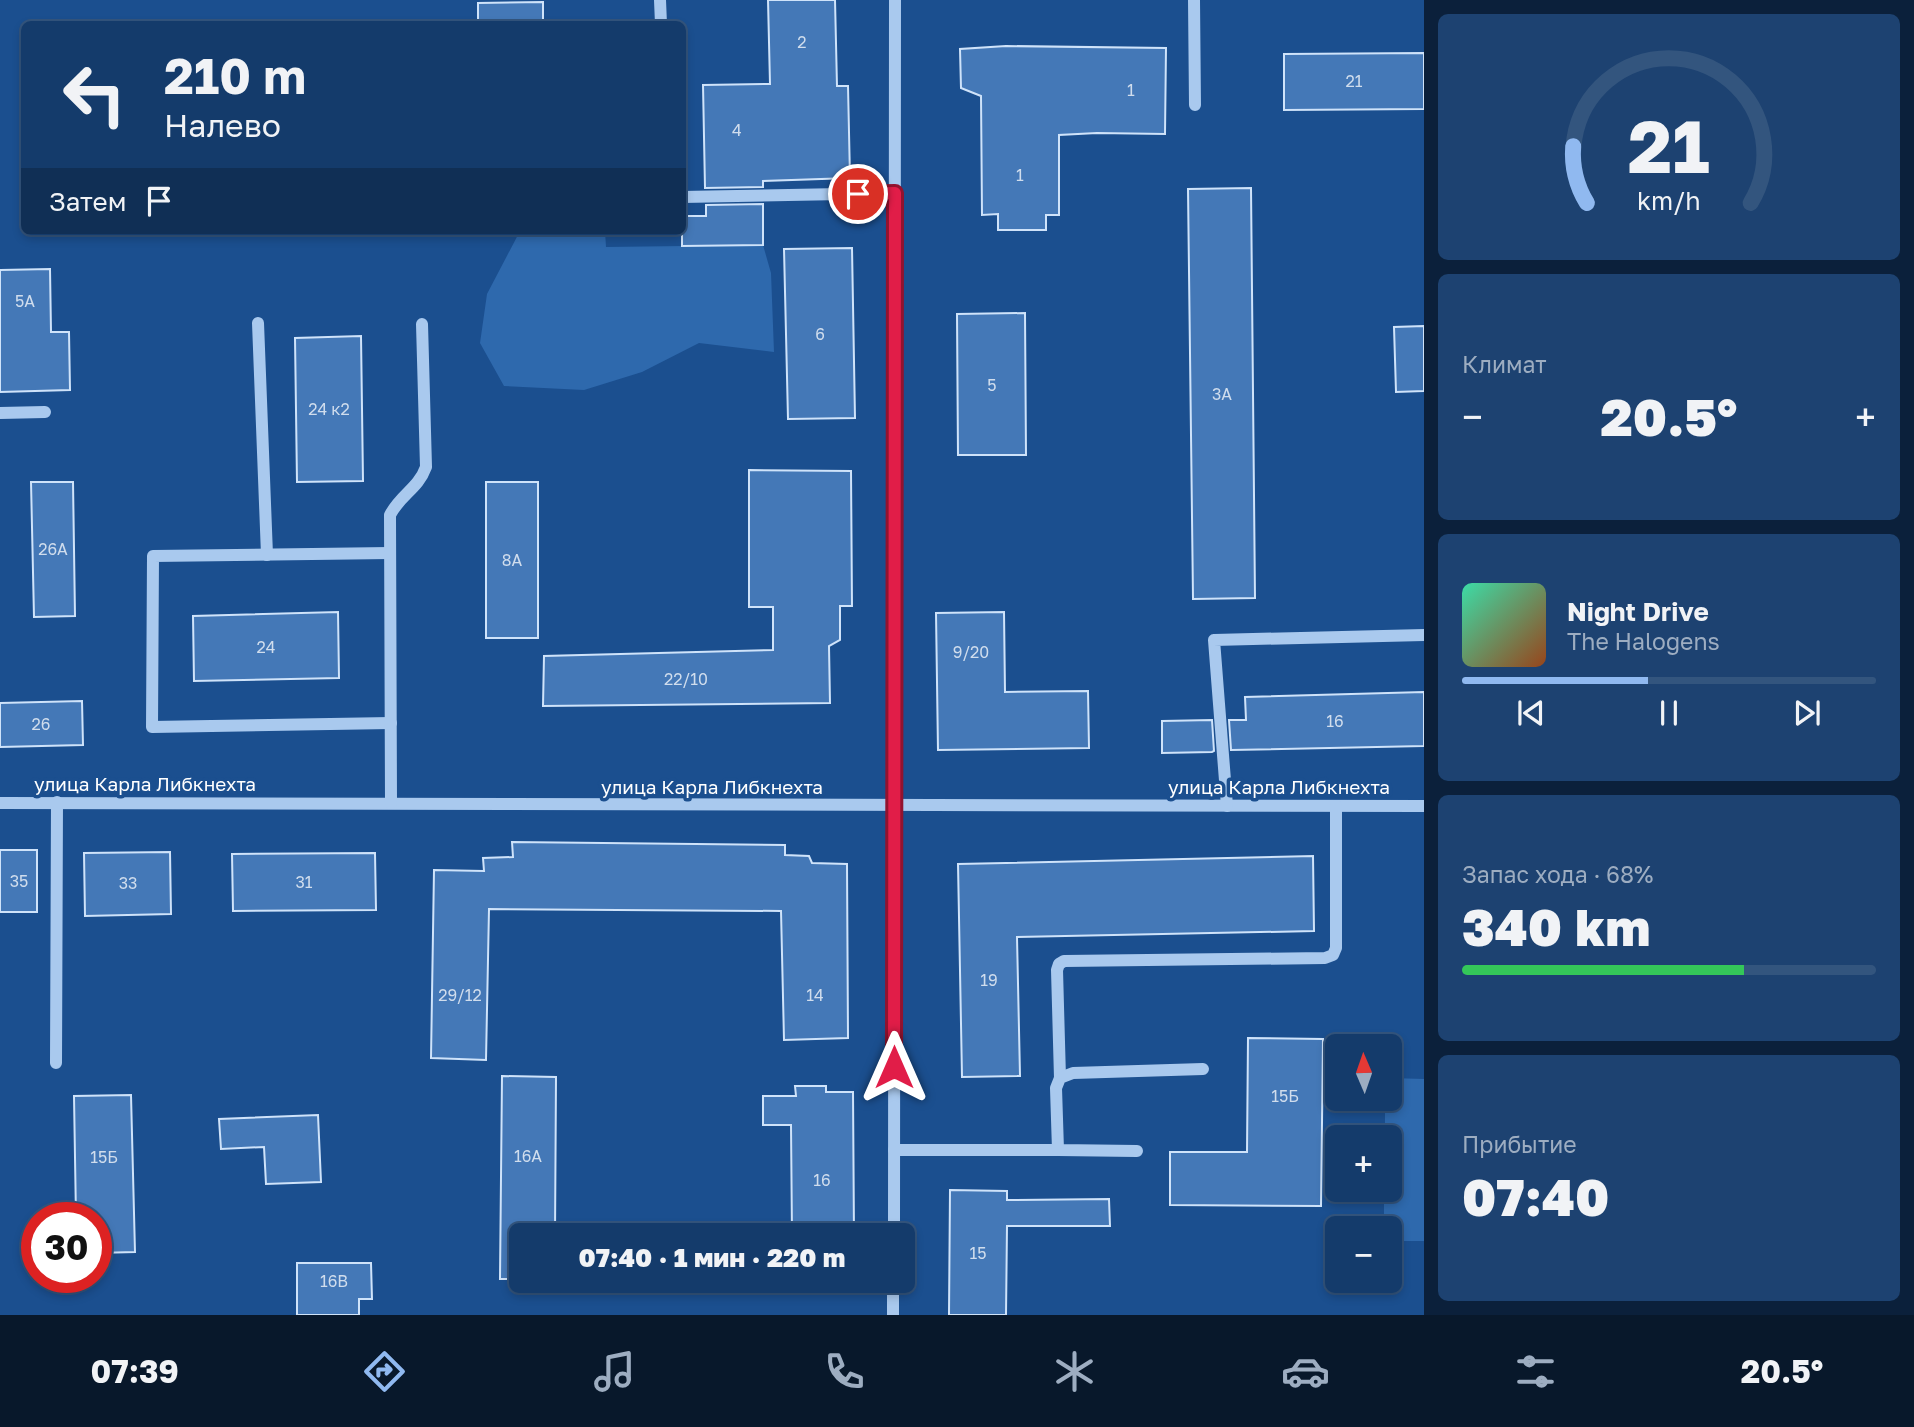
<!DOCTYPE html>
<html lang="ru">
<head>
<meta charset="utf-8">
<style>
	:root { --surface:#143b6b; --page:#1d4271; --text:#f1f3f6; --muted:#9dadc1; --line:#33557e; --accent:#90b9f0 }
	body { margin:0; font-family:"Golos Text",sans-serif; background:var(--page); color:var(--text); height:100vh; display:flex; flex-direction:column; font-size:26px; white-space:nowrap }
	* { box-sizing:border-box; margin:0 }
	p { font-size:23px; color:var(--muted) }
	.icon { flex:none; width:38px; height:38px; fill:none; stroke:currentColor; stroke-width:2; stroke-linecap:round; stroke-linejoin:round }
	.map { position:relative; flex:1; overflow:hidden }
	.details { display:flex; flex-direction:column; gap:14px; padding:14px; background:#0b203b; width:490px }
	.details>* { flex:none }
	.guide { position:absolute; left:21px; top:21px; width:665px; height:214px; border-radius:10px; box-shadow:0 4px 10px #0003,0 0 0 2px var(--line); background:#143b6b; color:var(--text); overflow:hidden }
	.needle { width:46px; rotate:358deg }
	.tools { position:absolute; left:1325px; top:1034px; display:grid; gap:14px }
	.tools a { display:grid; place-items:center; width:77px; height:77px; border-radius:10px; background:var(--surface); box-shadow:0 4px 10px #0003,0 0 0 2px var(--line); font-size:35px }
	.speed { position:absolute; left:21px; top:1202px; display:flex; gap:14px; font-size:35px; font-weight:700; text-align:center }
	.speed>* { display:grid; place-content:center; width:91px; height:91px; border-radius:50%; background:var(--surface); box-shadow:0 4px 10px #0003,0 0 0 2px var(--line); line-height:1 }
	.speed .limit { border:10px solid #d22; background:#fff; color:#111 }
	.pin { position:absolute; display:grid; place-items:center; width:60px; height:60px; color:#fff; margin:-30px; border:4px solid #fff; border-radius:50%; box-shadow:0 2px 7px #0007 }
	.me { position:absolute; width:77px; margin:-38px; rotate:0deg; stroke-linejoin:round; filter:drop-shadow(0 0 5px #0008) }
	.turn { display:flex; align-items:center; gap:24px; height:147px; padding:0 28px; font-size:32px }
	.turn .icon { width:91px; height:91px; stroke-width:2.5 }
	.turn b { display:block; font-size:49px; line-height:60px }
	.then { display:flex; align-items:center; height:66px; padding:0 28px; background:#0003; gap:14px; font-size:26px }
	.big { font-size:52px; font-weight:800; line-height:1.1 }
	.details .card { flex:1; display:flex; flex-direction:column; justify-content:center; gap:10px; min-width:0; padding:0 24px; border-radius:10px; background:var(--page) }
	.details .dial { align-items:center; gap:0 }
	.dial svg { height:182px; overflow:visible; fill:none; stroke:var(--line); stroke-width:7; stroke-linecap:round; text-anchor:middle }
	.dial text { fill:var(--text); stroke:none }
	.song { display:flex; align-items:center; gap:21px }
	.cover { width:84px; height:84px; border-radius:10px; background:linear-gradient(135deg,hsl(160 70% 55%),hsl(20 70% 35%)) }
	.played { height:7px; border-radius:4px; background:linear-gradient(90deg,var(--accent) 45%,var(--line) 45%) }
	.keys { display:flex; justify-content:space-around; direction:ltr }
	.heat { display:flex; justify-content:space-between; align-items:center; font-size:38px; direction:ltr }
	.charge { height:10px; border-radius:5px; background:linear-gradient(90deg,#34c759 68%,var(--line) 0) }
	.trip { position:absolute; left:509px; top:1223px; width:406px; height:70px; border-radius:10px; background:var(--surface); box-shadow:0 4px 10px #0003,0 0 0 2px var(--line); font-weight:800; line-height:70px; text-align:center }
	.menu { display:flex; height:112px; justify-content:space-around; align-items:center; background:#08182b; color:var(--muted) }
	.menu .icon { width:49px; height:49px }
	.menu .active { color:var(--accent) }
	.menu b { font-size:32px; color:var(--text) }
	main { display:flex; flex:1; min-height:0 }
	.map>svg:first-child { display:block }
	.green { fill:#2e69ad }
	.building { fill:#4478b7; stroke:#cfe3fa; stroke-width:2 }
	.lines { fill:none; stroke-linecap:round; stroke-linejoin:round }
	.minor { stroke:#a9c9ee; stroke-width:12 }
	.route-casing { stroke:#92132f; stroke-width:18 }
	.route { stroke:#e11d48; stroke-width:12 }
	.labels { text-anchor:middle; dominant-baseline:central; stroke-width:7; stroke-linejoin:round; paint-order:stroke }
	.number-label { font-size:16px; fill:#d0dded }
	.street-label { font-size:19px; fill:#fff; stroke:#1b4f8f }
</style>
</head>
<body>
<main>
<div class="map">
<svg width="1424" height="1315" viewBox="0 0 1424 1315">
	<rect width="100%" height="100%" fill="#1b4f8f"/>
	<g class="green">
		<polygon points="520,231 605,231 606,247 763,245 771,273 774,352 699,343 642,372 584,390 504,386 480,343 487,294"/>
		<polygon points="1390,1078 1424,1079 1424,1241 1390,1241 1390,1228 1384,1228 1384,1190 1390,1190 1390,1138 1385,1137 1385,1099 1390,1099"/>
	</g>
	<g class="building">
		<polygon points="768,0 835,0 837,86 848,86 850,178 763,181 763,187 705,188 703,85 770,84"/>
		<polygon points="543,2 543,24 478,24 478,3"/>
		<polygon points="1006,46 1166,48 1165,134 1097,133 1059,135 1059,215 1046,215 1046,230 998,230 998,214 982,215 981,96 961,88 960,49"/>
		<polygon points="1424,53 1424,109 1284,110 1284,54"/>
		<polygon points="1251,188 1255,598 1193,599 1188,189"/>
		<polygon points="763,204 763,245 682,246 682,216 706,216 706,205"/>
		<polygon points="852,248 855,418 788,419 784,249"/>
		<polygon points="50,269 51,332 69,332 70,390 0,392 0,270"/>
		<polygon points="1025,313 1026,455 958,455 957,314"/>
		<polygon points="1424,326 1424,391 1396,392 1394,327"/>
		<polygon points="361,336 363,481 297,482 295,338"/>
		<polygon points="749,470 851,471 852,606 840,606 840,640 829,646 830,703 543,706 544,656 773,650 773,607 749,607"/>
		<polygon points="31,482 73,482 75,616 34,617"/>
		<rect x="486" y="482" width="52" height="156"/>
		<polygon points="338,612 339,678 194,681 193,616"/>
		<polygon points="1004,612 1005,692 1088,691 1089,748 938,750 936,613"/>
		<polygon points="1424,692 1424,746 1231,750 1229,720 1246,720 1245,697"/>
		<polygon points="82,701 83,745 0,747 0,703"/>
		<polygon points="1212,720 1214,751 1212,752 1162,753 1162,721"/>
		<polygon points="512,842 785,845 785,855 809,856 812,863 847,864 848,1038 784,1040 781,911 489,909 486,1060 431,1058 434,870 484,871 483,858 513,857"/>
		<rect x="0" y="850" width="37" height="62"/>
		<polygon points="170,852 171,914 85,916 84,853"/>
		<polygon points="375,853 376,910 233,911 232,854"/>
		<polygon points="1313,856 1314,931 1017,937 1020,1076 962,1077 958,864"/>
		<polygon points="1248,1038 1323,1039 1321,1206 1170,1205 1170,1152 1247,1152"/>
		<polygon points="502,1076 556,1077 555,1236 522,1236 522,1279 500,1279"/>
		<polygon points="795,1086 826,1086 826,1092 853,1092 854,1236 792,1236 791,1125 763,1125 763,1096 796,1096"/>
		<polygon points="131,1095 135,1252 96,1253 96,1218 76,1218 74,1096"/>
		<polygon points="318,1115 321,1182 266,1184 264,1147 221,1149 219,1119"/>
		<polygon points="950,1190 1007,1191 1007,1200 1109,1199 1110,1226 1007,1226 1006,1315 949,1315"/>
		<polygon points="297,1263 371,1263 372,1299 359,1299 359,1315 297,1315"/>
	</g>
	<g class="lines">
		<g class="minor">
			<polyline points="660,0 661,24"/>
			<polyline points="1194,0 1195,105"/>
			<polyline points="682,197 895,193"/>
			<polyline points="258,323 267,555"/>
			<polyline points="0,413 45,412"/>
			<polyline points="390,553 153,556 152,727 391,723"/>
			<polyline points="0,803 1424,806"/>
			<path d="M391 803 390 515C401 494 418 489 426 467L422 324"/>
			<polyline points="1227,806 1214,640 1424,635"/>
			<polyline points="56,1063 57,802"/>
			<polyline points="1060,1078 1057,970 1059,964 1064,961 1325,958 1333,955 1336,948 1336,806"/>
			<polyline points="894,1150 1058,1150"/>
			<polyline points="1137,1151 1058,1150 1056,1088 1060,1078 1073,1073 1203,1069"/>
			<polyline points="894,1236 895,0"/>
			<polyline points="893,1315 893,1281"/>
		</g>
	</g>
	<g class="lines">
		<g class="route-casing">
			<polyline id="route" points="858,194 895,193 894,1067"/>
		</g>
		<use href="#route" class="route"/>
	</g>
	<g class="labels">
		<g class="number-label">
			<text x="802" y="42">2</text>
			<text x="1354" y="81">21</text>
			<text x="1131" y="90">1</text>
			<text x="737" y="130">4</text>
			<text x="1020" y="175">1</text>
			<text x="25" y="301">5А</text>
			<text x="820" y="334">6</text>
			<text x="992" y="385">5</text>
			<text x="1222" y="394">3А</text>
			<text x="329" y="409">24 к2</text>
			<text x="53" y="549">26А</text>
			<text x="512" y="560">8А</text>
			<text x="266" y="647">24</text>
			<text x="971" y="652">9/20</text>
			<text x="686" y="679">22/10</text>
			<text x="1335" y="721">16</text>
			<text x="41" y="724">26</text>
			<text x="19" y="881">35</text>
			<text x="304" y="882">31</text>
			<text x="128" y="883">33</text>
			<text x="989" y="980">19</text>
			<text x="460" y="995">29/12</text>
			<text x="815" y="995">14</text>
			<text x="1285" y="1096">15Б</text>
			<text x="528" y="1156">16А</text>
			<text x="104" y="1157">15Б</text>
			<text x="822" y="1180">16</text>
			<text x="978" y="1253">15</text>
			<text x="334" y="1281">16В</text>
		</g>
		<g class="street-label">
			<text x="145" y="783">улица Карла Либкнехта</text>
			<text x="712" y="786">улица Карла Либкнехта</text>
			<text x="1279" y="786">улица Карла Либкнехта</text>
		</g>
	</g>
</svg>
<div class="tools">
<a><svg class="needle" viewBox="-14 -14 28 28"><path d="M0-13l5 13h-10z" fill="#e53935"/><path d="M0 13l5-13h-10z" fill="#9dadc1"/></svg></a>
<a>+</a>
<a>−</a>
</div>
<div class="speed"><div class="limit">30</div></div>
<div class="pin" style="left:858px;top:194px;background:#d93025"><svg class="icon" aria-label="arrive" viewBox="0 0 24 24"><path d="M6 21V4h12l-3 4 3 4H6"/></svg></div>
<svg class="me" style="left:894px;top:1067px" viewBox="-20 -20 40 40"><path d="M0-17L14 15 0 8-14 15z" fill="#e11d48" stroke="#fff" stroke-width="4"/></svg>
<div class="trip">07:40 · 1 мин · 220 m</div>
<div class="guide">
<div class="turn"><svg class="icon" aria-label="left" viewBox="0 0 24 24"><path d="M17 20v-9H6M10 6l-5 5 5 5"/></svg><div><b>210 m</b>Налево</div></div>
<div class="then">Затем<svg class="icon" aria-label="arrive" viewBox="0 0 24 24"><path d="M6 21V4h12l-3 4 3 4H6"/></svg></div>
</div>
</div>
<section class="details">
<div class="card dial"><svg viewBox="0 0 100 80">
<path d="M14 69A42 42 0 1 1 86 69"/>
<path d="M14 69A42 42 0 0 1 8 44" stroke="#90b9f0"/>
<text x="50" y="56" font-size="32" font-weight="700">21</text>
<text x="50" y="72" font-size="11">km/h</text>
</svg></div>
<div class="card"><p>Климат</p>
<div class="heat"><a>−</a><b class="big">20.5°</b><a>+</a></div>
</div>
<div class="card">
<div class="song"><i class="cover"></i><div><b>Night Drive</b><p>The Halogens</p></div></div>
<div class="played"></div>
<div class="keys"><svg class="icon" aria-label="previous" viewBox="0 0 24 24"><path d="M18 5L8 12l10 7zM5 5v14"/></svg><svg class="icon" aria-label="pause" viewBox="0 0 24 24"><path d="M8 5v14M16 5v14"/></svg><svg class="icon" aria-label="next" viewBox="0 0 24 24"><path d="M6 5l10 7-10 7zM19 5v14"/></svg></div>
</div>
<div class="card"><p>Запас хода · 68%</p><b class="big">340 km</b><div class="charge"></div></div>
<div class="card"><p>Прибытие</p><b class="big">07:40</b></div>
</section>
</main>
<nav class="menu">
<b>07:39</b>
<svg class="icon active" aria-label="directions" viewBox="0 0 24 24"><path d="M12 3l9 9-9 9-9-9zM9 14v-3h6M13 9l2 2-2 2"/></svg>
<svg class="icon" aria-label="music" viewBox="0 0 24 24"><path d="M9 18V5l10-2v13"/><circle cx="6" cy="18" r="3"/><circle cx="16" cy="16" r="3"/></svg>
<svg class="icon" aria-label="phone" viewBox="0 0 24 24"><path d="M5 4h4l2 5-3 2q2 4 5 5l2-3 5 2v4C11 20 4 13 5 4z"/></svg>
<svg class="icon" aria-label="climate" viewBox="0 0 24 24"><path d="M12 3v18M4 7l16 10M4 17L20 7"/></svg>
<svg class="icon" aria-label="car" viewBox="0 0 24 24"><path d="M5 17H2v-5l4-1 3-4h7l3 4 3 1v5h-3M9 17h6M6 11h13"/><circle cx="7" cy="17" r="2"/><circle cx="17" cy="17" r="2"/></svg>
<svg class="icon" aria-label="filters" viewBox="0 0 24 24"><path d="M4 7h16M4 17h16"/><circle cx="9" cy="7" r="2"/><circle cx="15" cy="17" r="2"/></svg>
<b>20.5°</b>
</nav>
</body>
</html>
